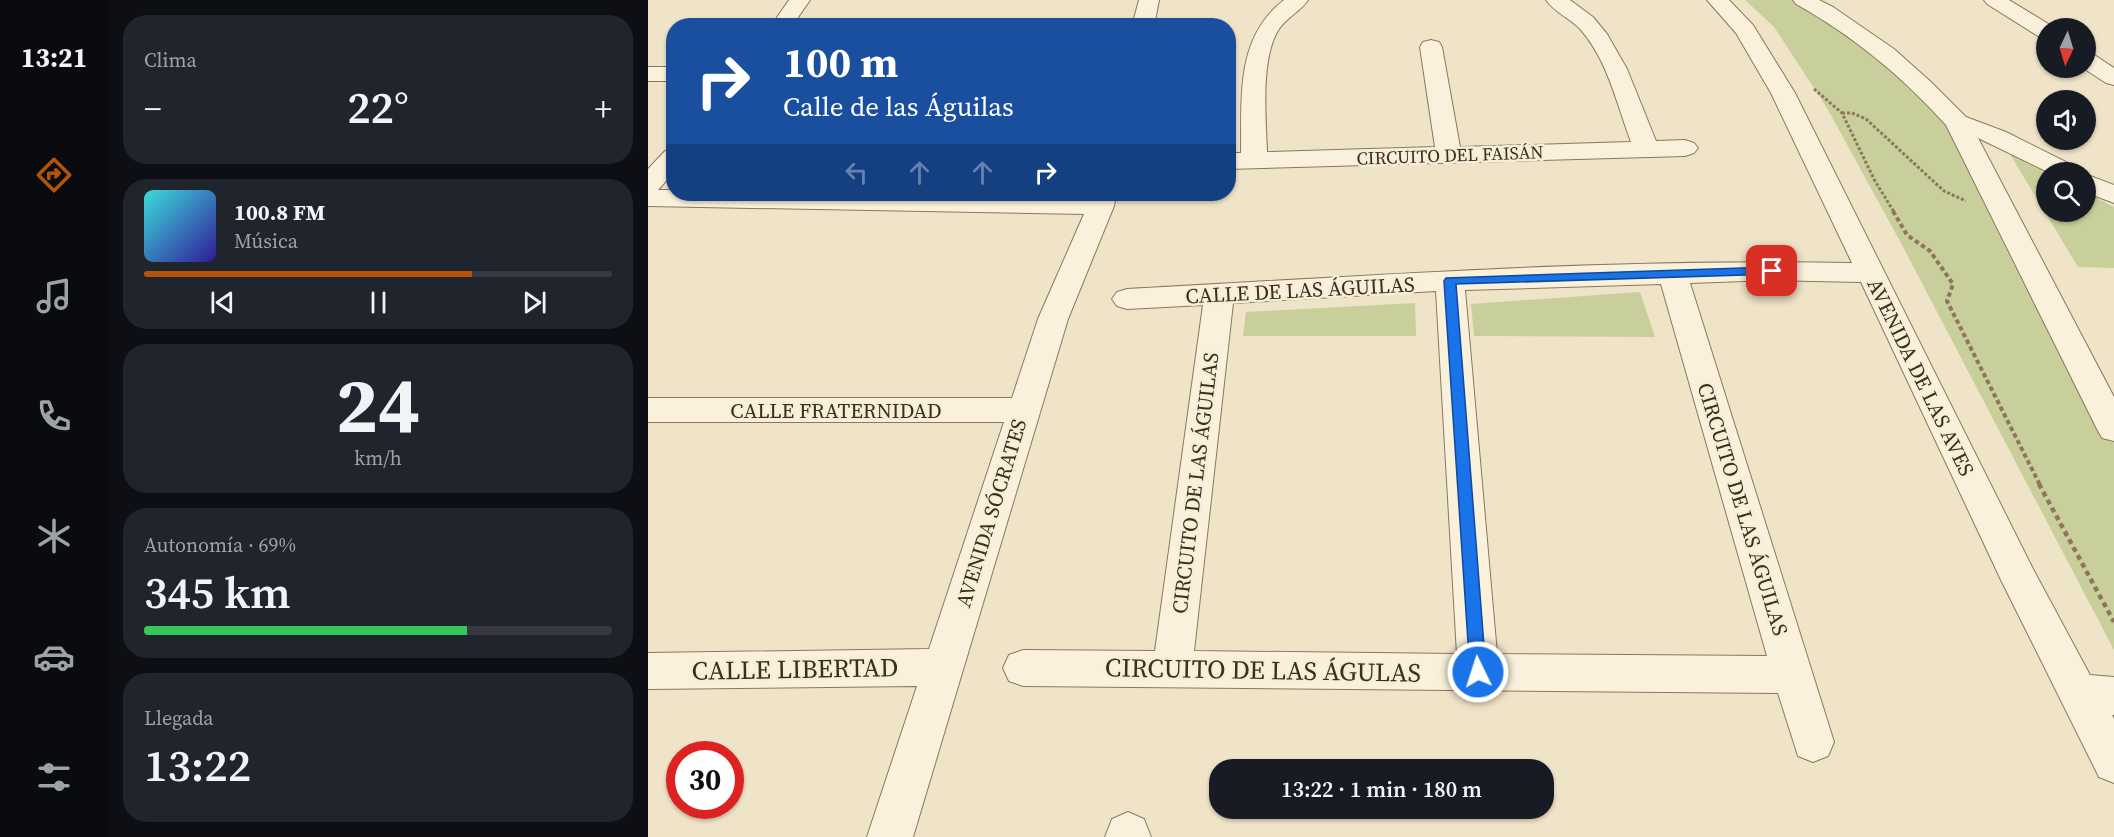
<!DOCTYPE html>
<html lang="es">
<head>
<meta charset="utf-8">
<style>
	:root { --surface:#171b24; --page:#20242c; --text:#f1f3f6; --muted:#9ea1a6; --line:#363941; --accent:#b45309 }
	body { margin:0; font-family:"Source Serif 4",serif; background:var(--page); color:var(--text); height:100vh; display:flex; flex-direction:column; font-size:22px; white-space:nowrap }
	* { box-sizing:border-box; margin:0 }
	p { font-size:20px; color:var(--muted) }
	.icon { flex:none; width:33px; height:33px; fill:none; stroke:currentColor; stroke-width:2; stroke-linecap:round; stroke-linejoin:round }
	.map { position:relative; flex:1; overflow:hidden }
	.panel { display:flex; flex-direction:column; gap:15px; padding:15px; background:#0d0f14; width:540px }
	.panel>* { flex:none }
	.guide { position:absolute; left:18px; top:18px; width:570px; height:183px; border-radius:24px; box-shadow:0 2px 4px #0004; background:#1a4fa0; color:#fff; overflow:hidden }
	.needle { width:39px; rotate:184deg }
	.tools { position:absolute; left:1388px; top:18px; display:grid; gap:12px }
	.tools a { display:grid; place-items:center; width:60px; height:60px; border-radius:50%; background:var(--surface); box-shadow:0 2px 4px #0004; font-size:30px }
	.speed { position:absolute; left:18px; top:741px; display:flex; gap:12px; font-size:30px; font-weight:700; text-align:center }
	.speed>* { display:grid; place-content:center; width:78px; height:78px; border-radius:50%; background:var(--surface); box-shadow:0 2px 4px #0004; line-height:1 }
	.speed .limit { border:9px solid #d22; background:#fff; color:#111 }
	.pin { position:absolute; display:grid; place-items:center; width:51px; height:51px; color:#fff; margin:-26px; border-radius:12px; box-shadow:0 3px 9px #0006 }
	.me { position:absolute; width:66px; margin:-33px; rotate:356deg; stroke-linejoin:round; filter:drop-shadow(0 0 4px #0008) }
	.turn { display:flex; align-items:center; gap:21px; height:126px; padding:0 18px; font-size:27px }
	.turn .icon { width:78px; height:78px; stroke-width:2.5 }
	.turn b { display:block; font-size:42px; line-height:51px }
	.lanes { display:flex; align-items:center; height:57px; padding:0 18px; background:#0003; justify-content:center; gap:30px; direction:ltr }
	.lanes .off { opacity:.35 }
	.big { font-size:45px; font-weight:600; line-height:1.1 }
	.panel .card { flex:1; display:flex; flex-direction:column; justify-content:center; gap:9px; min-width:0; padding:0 21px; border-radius:24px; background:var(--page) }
	.panel .dial { align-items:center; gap:0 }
	.dial b { font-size:78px; line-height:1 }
	.song { display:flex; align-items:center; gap:18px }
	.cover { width:72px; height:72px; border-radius:9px; background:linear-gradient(135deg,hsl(180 70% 55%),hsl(250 70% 35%)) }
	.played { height:6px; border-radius:3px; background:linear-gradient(90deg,var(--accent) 70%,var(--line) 70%) }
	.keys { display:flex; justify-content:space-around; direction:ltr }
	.heat { display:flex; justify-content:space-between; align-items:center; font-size:33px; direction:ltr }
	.charge { height:9px; border-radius:4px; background:linear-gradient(90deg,#34c759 69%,var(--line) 0) }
	.trip { position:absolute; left:561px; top:759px; width:345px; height:60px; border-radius:24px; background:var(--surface); box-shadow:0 2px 4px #0004; font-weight:600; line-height:60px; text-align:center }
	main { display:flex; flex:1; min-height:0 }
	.menu { display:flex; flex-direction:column; width:108px; justify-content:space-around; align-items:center; background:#090b0e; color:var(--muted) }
	.menu .icon { width:42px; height:42px }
	.menu .active { color:var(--accent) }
	.menu b { font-size:27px; color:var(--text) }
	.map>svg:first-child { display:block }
	.green { fill:#c9cf9b }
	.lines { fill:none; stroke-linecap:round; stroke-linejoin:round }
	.minor-casing { stroke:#8d765c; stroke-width:2 }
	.path-far2 { stroke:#8d765c; stroke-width:3; stroke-dasharray:3 2; stroke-linecap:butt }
	.path-far1 { stroke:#8d765c; stroke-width:4; stroke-dasharray:4.5 3; stroke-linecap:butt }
	.path { stroke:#8d765c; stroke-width:4.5; stroke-dasharray:5 4; stroke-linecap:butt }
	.minor { fill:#faf1dc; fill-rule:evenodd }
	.route { fill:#1a73e8; stroke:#114b97; stroke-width:1.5 }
	.labels { text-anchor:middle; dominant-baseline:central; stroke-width:5; stroke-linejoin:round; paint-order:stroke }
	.far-street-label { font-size:18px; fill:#3d2e20; stroke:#f7eed8 }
	.street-label { font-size:21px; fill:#3d2e20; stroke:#f7eed8 }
	.near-street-label { font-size:26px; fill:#3d2e20; stroke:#f7eed8 }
</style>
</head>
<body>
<main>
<nav class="menu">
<b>13:21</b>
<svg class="icon active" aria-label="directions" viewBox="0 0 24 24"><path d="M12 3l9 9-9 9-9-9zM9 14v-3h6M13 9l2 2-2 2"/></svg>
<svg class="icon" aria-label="music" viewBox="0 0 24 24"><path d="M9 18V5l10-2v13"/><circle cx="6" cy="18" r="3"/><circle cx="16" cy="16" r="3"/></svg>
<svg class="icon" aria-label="phone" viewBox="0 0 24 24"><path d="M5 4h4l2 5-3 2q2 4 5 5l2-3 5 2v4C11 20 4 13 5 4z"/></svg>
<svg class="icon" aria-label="climate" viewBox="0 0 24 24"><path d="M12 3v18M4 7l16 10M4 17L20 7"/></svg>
<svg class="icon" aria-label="car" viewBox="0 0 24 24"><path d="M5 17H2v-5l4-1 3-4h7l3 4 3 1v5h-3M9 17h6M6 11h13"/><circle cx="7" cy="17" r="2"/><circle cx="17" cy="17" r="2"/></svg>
<svg class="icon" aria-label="filters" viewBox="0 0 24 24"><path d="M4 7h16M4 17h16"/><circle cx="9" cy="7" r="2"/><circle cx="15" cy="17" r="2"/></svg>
</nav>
<section class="panel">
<div class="card"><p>Clima</p>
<div class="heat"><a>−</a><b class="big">22°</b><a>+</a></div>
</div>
<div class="card">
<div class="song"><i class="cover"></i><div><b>100.8 FM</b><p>Música</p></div></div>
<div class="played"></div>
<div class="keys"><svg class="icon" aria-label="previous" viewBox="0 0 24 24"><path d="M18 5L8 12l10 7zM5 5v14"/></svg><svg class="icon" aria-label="pause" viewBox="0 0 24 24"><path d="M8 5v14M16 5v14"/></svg><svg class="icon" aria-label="next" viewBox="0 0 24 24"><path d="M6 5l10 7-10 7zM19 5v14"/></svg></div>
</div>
<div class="card dial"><b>24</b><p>km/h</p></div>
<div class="card"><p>Autonomía · 69%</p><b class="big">345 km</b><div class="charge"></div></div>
<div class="card"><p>Llegada</p><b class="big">13:22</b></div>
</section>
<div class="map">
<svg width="1466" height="837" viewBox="0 0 1466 837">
	<rect width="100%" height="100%" fill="#f0e4c8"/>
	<g class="green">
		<polygon points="1097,0 1149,0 1285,91 1466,421 1466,650 1254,245 1179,108 1126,27"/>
		<polygon points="1360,151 1398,172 1398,212 1437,212 1437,192 1466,207 1466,268 1430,267"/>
		<polygon points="992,292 1007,337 826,336 823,304"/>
		<polygon points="767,303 768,336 595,336 598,312"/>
	</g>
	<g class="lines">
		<g class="minor-casing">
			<g id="minor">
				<polygon points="141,0 162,0 144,26 123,26"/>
				<polygon points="491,0 511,0 506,26 484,26"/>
				<path d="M636 0H660C653 11 639 17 631 29 612 58 618 118 619 152L787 147 772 47 775 42 783 40 791 42 794 47 812 147 983 142C969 105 960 61 933 30 923 19 906 12 898 0H922L945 17 959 34 979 69 1008 141 1037 140 1046 143 1050 148 1046 153 1037 156 580 169V153H593C594 97 587 38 636 0Z"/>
				<path d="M1059 0H1081L1105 25 1147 93 1385 569 1442 675 1466 677V715H1464L1466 719V783L1451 777 1353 580 1213 282 1124 280 1042 283 1186 742 1180 756 1165 762 1150 756 1130 693 375 686 361 681 355 668 361 655 375 650 507 651 555 305 479 309 469 306 464 299 469 292 479 289C720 276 962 258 1204 263L1123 93 1088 33ZM1013 284 1119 656 849 654 817 290ZM788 291 809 654 546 651 585 303Z"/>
				<path d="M1145 0H1171L1185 7 1246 49 1283 82 1318 117 1358 132 1428 167 1432 172H1400L1330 138 1466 397V441L1454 438 1449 429 1298 125C1254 76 1205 36 1148 4Z"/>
				<polygon points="1336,0 1361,0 1407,28 1398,28 1398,38 1390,36 1339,4"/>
				<polygon points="1437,52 1445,54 1466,68 1466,85 1458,83 1435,68 1437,68"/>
				<rect x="0" y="67" width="26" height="14"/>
				<polygon points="26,148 26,172 10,190 26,190 26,194 441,198 442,194 468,194 466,206 420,319 265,837 219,837 269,686 0,689 0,653 281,649 356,422 0,422 0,398 364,398 390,319 436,214 0,206 0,169 17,151"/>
				<polygon points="1437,174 1466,185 1466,203 1437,192"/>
				<polygon points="480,812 496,819 503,837 457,837 464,819"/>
			</g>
		</g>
		<g class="path-far2">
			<polyline points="1166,89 1194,113 1227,181 1246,212"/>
			<polyline points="1194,113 1204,113 1218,119 1296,191 1318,201"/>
		</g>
		<polyline class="path-far1" points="1245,211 1259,235 1282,251 1305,284 1299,301 1392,485"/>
		<polyline class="path" points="1391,484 1466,622"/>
		<use href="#minor" class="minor"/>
	</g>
	<polygon class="route" points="1124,267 1130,271 1128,274 808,284 838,672 836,678 830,680 824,678 822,672 796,281 798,278"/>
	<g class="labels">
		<g class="far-street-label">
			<text transform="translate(802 155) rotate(-2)">CIRCUITO DEL FAISÁN</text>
		</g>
		<g class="street-label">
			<text transform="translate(652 290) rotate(-3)">CALLE DE LAS ÁGUILAS</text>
			<text transform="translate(1273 377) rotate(64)">AVENIDA DE LAS AVES</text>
			<text x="188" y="410">CALLE FRATERNIDAD</text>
			<text transform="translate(547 483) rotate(-83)">CIRCUITO DE LAS ÁGUILAS</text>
			<text transform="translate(1095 509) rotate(73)">CIRCUITO DE LAS ÁGUILAS</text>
			<text transform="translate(343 513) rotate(-73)">AVENIDA SÓCRATES</text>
		</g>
		<g class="near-street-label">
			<text transform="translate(147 669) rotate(-1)">CALLE LIBERTAD</text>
			<text transform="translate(615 670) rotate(1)">CIRCUITO DE LAS ÁGULAS</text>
		</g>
	</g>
</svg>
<div class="tools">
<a><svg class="needle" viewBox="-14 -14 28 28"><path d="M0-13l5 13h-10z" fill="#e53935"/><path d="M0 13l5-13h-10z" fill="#9ea1a6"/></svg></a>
<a><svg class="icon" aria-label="sound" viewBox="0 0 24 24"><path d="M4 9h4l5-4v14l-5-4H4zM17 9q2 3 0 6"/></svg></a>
<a><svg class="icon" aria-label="search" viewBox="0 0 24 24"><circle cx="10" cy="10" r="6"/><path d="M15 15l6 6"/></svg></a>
</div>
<div class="speed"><div class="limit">30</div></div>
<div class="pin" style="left:1124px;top:271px;background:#d93025"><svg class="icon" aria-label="arrive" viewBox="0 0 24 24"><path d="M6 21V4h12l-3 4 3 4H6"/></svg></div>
<svg class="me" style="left:830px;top:672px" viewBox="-20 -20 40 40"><circle r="17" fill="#1a73e8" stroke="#fff" stroke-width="3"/><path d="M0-11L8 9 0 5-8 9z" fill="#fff"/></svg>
<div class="trip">13:22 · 1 min · 180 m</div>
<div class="guide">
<div class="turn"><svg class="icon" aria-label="right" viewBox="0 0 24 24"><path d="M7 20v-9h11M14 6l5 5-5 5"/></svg><div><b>100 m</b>Calle de las Águilas</div></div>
<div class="lanes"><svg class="icon off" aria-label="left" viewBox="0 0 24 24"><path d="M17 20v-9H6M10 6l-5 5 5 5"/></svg><svg class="icon off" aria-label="ahead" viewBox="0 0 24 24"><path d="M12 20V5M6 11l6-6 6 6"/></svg><svg class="icon off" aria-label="ahead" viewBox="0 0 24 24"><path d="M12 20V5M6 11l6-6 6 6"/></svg><svg class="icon" aria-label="right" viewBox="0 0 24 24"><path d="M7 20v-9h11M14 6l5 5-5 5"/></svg></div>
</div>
</div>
</main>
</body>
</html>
